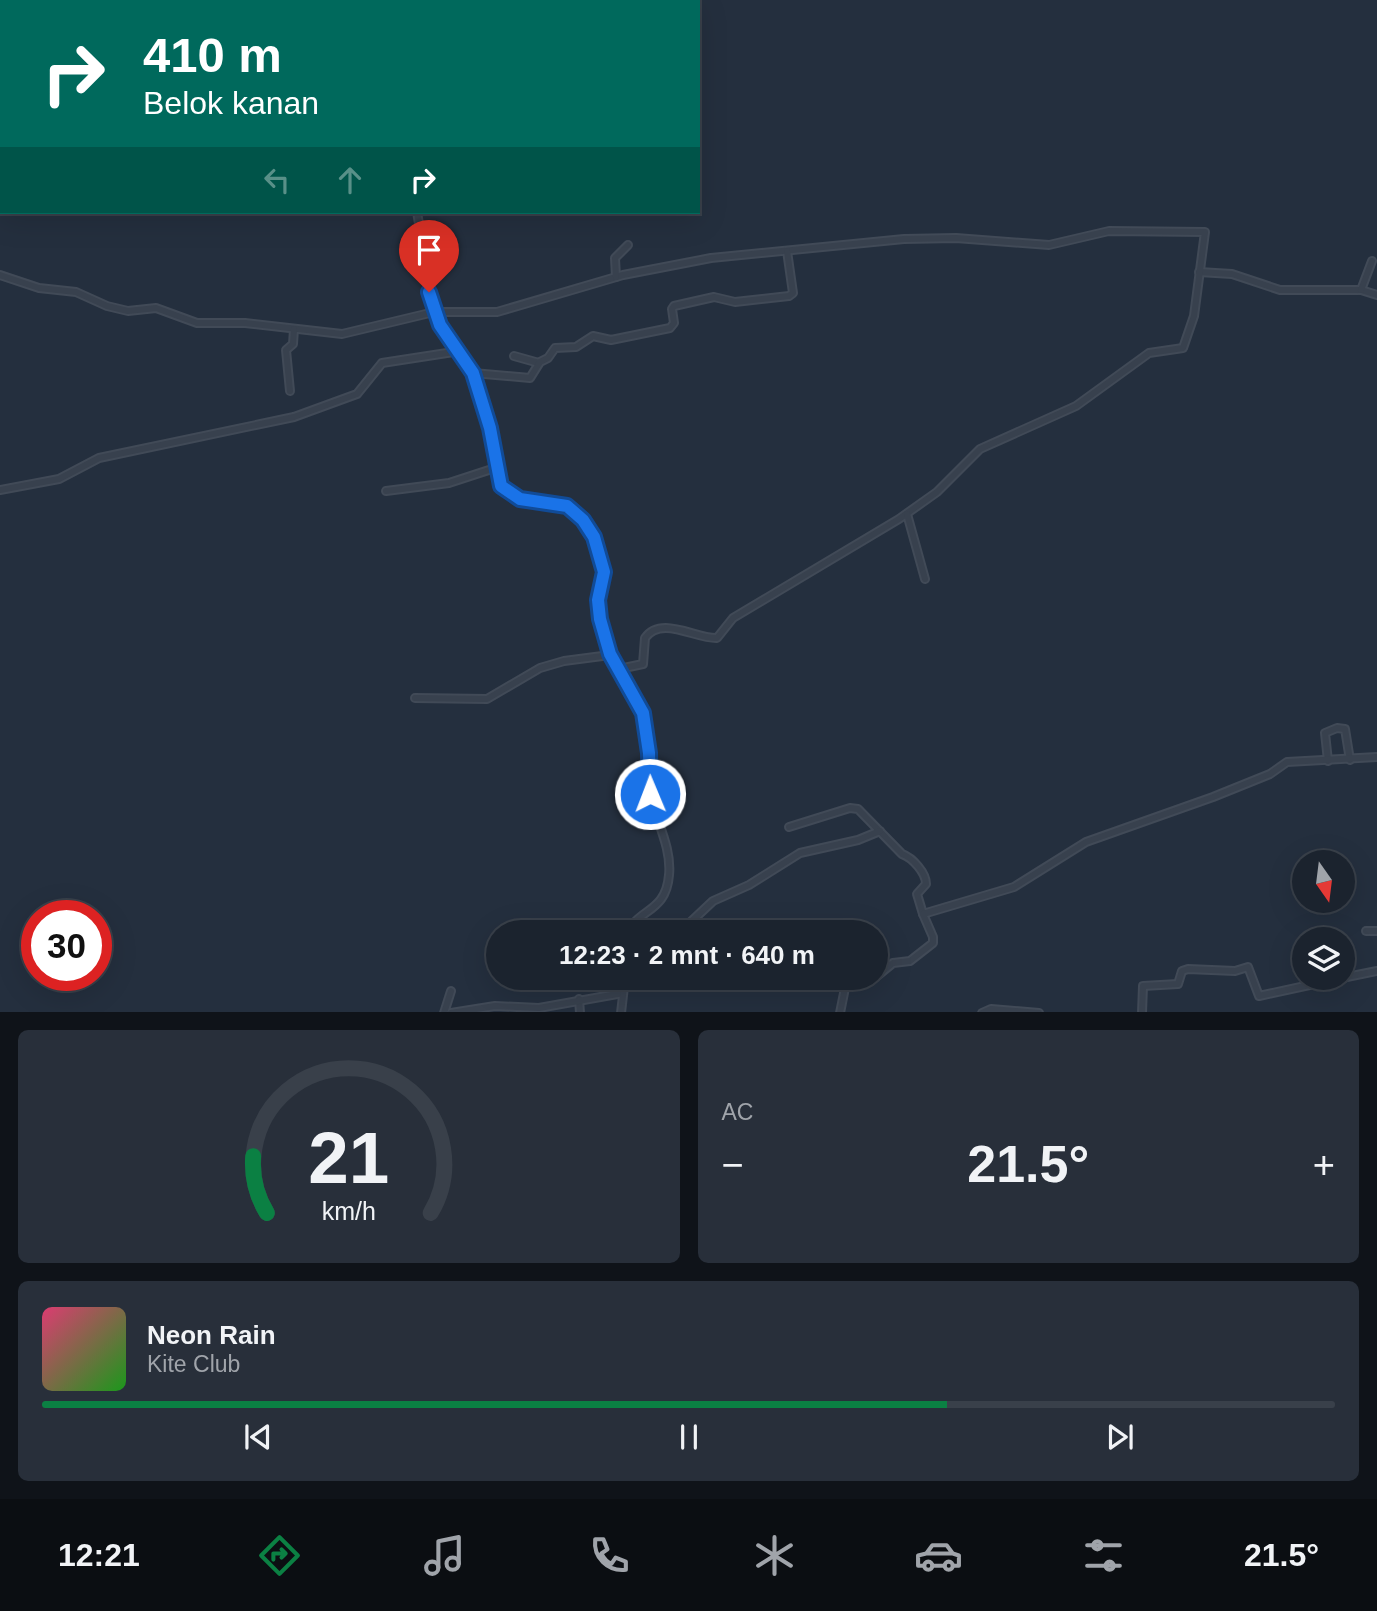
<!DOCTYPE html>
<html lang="id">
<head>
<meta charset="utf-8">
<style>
	:root { --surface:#1b232e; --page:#282f3a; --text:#f1f3f6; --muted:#a0a4aa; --line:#39404a; --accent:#0b8043 }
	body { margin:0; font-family:Arial,sans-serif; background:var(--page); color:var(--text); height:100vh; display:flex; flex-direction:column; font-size:26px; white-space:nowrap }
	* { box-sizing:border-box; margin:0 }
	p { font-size:23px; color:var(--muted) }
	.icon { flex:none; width:38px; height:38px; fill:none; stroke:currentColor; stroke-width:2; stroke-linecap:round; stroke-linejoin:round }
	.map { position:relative; height:1012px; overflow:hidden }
	.panel { display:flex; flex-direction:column; gap:18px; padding:18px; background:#0f1319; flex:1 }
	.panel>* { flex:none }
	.top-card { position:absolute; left:0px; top:0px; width:700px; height:214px; box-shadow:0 7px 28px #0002,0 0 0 2px var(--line); background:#00695c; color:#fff; overflow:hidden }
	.needle { width:46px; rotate:166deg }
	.fabs { position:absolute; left:1292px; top:850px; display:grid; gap:14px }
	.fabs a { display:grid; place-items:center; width:63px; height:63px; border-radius:50%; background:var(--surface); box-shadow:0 7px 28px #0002,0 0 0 2px var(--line); font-size:35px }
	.speed { position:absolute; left:21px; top:900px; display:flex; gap:14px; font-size:35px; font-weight:700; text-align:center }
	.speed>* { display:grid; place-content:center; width:91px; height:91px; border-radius:50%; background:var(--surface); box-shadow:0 7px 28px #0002,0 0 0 2px var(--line); line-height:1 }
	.speed .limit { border:10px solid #d22; background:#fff; color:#111 }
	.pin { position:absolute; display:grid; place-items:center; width:60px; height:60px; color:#fff; margin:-72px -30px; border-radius:50% 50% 50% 0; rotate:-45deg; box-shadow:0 0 7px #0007 }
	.pin .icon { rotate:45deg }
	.me { position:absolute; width:77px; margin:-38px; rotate:359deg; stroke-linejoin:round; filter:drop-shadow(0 0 5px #0008) }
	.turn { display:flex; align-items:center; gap:24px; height:147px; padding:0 28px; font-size:32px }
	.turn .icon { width:91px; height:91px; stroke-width:2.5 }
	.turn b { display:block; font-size:49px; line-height:60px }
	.lanes { display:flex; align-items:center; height:66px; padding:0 28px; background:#0003; justify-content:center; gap:35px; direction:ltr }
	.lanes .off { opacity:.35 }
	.big { font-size:52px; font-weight:700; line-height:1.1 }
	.panel .tile { flex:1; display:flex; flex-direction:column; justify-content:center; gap:10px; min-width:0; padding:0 24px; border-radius:10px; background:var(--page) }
	.panel .dial { align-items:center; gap:0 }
	.dial svg { height:182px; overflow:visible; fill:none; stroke:var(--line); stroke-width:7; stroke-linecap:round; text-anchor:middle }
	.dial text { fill:var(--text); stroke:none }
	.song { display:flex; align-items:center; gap:21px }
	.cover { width:84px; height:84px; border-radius:10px; background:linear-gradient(135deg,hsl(340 70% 55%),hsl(120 70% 35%)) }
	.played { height:7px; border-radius:4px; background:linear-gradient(90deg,var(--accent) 70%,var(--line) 70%) }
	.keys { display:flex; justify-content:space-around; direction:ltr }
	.heat { display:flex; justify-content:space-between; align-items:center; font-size:38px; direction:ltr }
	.panel .tiles { flex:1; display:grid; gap:18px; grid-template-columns:1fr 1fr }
	.tile:last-child { grid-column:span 2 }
	.trip { position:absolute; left:486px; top:920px; width:402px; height:70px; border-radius:35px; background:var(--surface); box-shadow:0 7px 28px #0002,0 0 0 2px var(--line); font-weight:700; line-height:70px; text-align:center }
	.menu { display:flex; height:112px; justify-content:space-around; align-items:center; background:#0b0e12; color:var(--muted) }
	.menu .icon { width:49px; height:49px }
	.menu .on { color:var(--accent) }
	.menu b { font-size:32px; color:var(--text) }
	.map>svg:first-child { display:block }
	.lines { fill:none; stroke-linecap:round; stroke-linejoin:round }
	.street-casing { stroke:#414a57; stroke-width:10 }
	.street { stroke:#38414e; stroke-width:6 }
	.route-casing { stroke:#114b97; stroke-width:18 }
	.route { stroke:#1a73e8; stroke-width:12 }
</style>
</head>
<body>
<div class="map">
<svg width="1377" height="1013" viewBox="0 0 1377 1013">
	<rect width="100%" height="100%" fill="#242f3e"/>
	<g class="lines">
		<g class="street-casing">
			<g id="street">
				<polyline points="544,0 545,2"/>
				<path d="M417 212 434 312 473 373 490 428 501 486C525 513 560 490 585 522 596 537 606 558 605 576 604 584 600 590 599 597 596 607 599 618 602 628 609 659 630 680 641 709 652 736 644 765 650 793 655 819 672 847 669 875 666 913 638 908 628 933"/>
				<polyline points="1199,272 1232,274 1280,290 1361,290 1377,295"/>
				<path d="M0 275 39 288 76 292 107 306 128 311 156 308 197 323H245L342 334 434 312H497L623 275 711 258 904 239 956 238 1049 245 1109 231 1205 232 1194 316 1183 348 1149 353 1076 406 980 449 937 492 899 519 733 618 717 638C696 639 661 615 645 638L643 664 619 669"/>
				<polyline points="616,277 615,258 628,245"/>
				<polyline points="1361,290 1372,261"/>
				<polyline points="514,356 539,363"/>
				<polyline points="473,373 530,378 540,362 548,358 555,348 576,347 593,336 611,340 670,328 674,323 672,309 674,306 714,297 735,302 789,296 793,293 787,251"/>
				<polyline points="290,391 286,350 293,344 294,329"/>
				<polyline points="0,490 59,479 99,458 294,417 357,394 382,363 460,351"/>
				<polyline points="386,491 449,483 495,468"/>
				<polyline points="907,514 925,579"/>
				<polyline points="415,698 487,699 540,668 564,661 610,655"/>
				<polyline points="1328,761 1325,733 1337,728 1345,729 1350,760"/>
				<path d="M789 827 850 808 858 809 902 854C913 858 926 873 926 884L917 894 923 914"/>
				<polyline points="1366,931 1377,931"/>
				<polyline points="679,933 713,901 749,885 800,853 858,840 880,831"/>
				<polyline points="877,976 893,963 910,961 933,943 933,937 923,914 1014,887 1086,842 1213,797 1270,774 1287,762 1377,757"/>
				<polyline points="1342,978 1377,971"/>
				<polyline points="579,999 580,1013"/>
				<polyline points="444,1013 451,991"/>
				<polyline points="451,1013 495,1006 539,1008 623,993"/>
				<polyline points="621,1013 625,978"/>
				<polyline points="840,1013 845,988 869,978"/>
				<polyline points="982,1013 991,1009 1039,1013"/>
				<polyline points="1142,1013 1143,986 1178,984 1182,971 1188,969 1235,971 1248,967 1259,996 1342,978"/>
			</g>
		</g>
		<use href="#street" class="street"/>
	</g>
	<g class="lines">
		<g class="route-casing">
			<polyline id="route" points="429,292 440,325 473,373 490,428 501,486 520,499 567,506 583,520 594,537 604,572 598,600 600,619 610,654 643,713 649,753 650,794"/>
		</g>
		<use href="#route" class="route"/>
	</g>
</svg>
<div class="fabs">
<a><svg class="needle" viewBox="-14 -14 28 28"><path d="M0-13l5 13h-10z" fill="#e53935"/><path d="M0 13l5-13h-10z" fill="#a0a4aa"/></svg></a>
<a><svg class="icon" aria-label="layers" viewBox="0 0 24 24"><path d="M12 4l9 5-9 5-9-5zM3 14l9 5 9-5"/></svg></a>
</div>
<div class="speed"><div class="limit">30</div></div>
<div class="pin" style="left:429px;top:292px;background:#d93025"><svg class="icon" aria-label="arrive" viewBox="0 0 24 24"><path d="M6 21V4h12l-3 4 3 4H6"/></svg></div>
<svg class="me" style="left:650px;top:794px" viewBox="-20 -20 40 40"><circle r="17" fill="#1a73e8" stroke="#fff" stroke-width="3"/><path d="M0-11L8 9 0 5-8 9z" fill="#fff"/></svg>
<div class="trip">12:23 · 2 mnt · 640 m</div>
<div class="top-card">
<div class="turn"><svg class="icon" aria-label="right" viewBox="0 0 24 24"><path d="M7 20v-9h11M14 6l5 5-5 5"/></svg><div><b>410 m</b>Belok kanan</div></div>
<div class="lanes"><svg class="icon off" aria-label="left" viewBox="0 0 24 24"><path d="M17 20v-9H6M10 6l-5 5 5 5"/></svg><svg class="icon off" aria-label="ahead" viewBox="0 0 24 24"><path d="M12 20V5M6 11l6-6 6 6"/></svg><svg class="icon" aria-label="right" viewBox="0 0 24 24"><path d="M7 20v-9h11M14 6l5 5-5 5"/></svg></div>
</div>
</div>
<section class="panel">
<div class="tiles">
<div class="tile dial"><svg viewBox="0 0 100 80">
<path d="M14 69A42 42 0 1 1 86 69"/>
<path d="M14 69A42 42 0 0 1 8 44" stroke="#0b8043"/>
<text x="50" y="56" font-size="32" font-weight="700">21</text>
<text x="50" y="72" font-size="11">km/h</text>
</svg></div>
<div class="tile"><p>AC</p>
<div class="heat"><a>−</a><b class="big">21.5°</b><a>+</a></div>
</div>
<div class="tile">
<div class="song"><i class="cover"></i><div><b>Neon Rain</b><p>Kite Club</p></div></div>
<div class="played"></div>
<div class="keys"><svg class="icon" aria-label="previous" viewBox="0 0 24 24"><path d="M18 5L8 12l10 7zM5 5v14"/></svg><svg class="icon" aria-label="pause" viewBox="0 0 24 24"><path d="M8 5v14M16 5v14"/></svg><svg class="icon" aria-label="next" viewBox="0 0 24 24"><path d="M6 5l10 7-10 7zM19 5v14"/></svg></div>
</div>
</div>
</section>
<nav class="menu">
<b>12:21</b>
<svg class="icon on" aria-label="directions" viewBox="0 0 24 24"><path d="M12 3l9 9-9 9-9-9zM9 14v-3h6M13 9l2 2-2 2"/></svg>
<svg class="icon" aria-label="music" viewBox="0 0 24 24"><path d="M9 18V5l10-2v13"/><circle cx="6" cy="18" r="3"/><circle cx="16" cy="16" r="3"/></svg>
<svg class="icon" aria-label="phone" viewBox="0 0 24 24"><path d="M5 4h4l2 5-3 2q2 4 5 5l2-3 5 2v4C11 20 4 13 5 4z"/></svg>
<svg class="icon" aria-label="climate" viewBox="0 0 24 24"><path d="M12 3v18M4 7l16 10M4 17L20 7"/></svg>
<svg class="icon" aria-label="car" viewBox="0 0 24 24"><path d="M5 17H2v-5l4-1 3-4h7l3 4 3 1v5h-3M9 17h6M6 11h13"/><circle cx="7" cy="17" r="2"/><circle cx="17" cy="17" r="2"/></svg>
<svg class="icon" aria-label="filters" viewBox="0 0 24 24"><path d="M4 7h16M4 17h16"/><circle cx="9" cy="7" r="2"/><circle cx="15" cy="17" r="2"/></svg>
<b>21.5°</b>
</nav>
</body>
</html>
